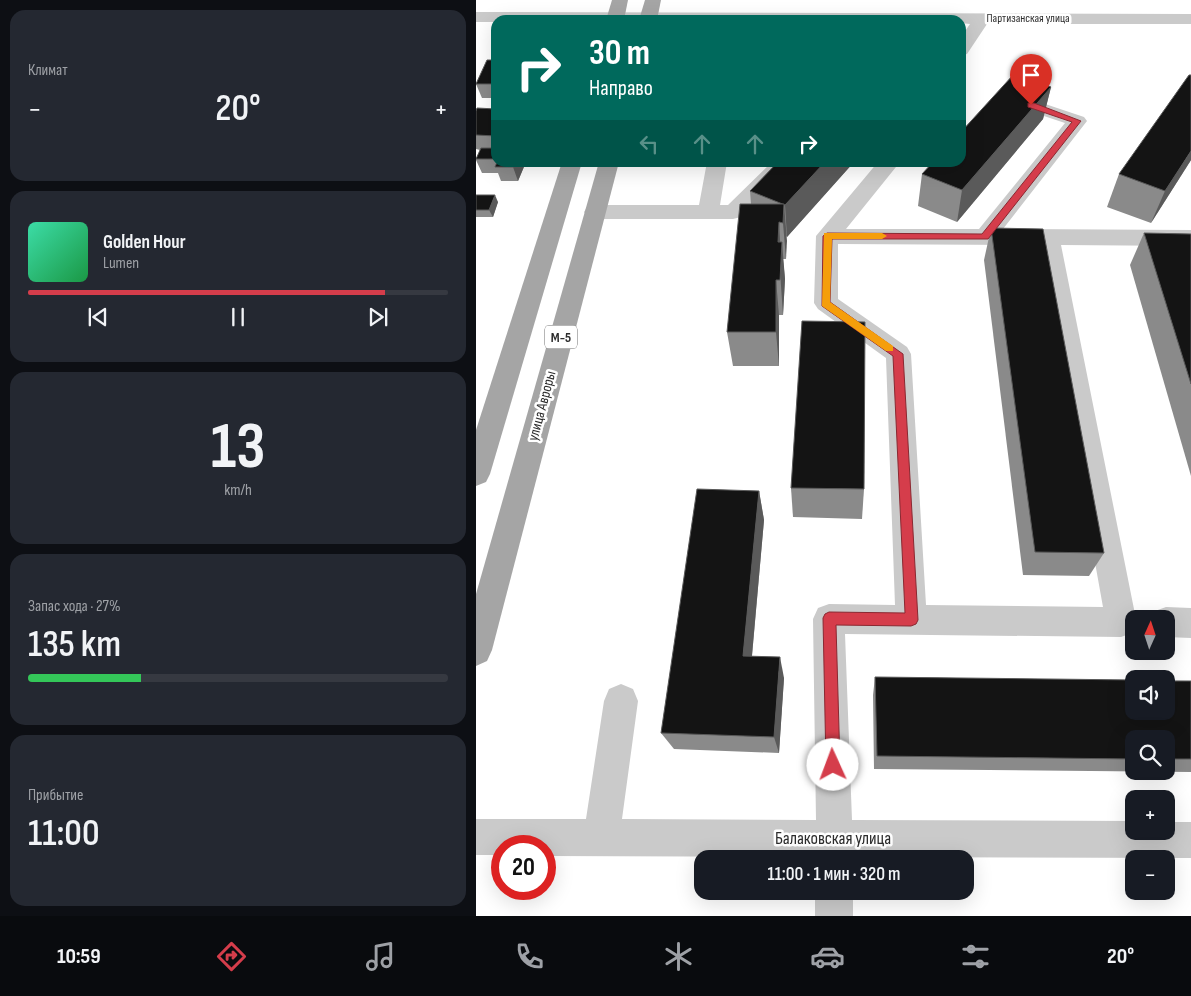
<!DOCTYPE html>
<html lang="ru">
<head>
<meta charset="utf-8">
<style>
	:root { --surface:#171b24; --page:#242831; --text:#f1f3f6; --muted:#9ea1a6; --line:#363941; --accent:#d53d4b }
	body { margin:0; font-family:"Sofia Sans Condensed",sans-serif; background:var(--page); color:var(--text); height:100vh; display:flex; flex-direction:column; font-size:19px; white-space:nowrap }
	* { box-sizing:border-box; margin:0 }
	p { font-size:16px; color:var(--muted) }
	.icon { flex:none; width:28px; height:28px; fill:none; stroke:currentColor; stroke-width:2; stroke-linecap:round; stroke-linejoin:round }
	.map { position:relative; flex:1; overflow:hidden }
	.details { display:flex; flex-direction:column; gap:10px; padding:10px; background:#0d0f14; width:476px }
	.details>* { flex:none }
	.guide { position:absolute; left:15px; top:15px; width:475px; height:152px; border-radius:15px; box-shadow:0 5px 20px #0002; background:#00695c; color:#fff; overflow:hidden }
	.needle { width:32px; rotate:3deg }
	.controls { position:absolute; left:649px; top:610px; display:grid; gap:10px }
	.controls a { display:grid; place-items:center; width:50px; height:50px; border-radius:10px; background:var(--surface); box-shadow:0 5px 20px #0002; font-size:25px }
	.speed { position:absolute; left:15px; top:835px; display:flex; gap:10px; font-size:25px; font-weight:700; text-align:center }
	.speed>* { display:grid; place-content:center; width:65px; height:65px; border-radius:50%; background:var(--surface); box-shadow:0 5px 20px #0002; line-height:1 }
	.speed .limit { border:8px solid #d22; background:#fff; color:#111 }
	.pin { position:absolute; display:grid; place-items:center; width:42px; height:42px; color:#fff; margin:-51px -21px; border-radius:50% 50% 50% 0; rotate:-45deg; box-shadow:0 0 5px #0007 }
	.pin .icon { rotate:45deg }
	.me { position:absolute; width:55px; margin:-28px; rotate:358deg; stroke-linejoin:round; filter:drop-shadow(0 0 4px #0008) }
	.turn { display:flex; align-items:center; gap:18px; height:105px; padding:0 15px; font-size:22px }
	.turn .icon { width:65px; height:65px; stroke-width:2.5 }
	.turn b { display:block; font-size:35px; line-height:42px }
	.lanes { display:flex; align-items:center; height:48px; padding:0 15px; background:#0003; justify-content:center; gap:25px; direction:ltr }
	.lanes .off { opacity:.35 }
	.big { font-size:38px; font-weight:600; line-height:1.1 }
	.details .widget { flex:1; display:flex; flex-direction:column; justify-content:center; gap:8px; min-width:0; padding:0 18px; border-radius:15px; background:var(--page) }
	.details .dial { align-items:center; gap:0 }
	.dial b { font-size:65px; line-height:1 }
	.song { display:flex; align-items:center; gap:15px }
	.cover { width:60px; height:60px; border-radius:8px; background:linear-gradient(135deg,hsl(160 70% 55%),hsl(140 70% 35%)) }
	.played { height:5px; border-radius:2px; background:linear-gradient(90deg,var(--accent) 85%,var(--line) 85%) }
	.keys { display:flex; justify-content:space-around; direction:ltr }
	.heat { display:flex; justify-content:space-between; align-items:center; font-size:28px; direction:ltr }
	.charge { height:8px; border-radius:4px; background:linear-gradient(90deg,#34c759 27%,var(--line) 0) }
	.trip { position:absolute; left:218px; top:850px; width:280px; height:50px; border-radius:15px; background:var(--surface); box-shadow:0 5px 20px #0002; font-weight:600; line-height:50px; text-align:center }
	.menu { display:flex; height:80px; justify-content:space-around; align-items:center; background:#090b0e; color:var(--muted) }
	.menu .icon { width:35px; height:35px }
	.menu .active { color:var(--accent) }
	.menu b { font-size:22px; color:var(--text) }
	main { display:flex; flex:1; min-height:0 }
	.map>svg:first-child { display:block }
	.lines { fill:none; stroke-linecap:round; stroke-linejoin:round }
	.minor { fill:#cacaca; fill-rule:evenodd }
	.major { fill:#a5a5a5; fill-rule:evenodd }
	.wall { fill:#8a8a8a; fill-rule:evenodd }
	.shaded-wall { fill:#5a5a5a }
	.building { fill:#141414; stroke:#5a5a5a }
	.route { fill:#d53d4b; stroke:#8a2831 }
	.slow { fill:#f59e0b }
	.labels { text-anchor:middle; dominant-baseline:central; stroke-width:5; stroke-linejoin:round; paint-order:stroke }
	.far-street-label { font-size:12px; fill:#2d2d2d; stroke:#fff }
	.shield { fill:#fff; stroke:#6c6c6c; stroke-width:1 }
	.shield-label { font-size:14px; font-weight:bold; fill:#2d2d2d }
	.street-label { font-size:15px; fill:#2d2d2d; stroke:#fff }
	.near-street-label { font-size:18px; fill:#2d2d2d; stroke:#fff }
</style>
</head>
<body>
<main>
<section class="details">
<div class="widget"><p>Климат</p>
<div class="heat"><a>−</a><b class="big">20°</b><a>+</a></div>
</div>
<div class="widget">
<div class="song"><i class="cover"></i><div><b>Golden Hour</b><p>Lumen</p></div></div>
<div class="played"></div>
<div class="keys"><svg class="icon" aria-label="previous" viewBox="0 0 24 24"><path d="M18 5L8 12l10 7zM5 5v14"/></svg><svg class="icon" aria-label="pause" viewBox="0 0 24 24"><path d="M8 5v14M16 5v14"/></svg><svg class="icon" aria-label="next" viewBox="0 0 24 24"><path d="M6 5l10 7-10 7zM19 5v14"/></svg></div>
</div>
<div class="widget dial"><b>13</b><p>km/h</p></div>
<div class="widget"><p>Запас хода · 27%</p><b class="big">135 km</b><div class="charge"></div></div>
<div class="widget"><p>Прибытие</p><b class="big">11:00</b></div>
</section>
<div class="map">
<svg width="715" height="916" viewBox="0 0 715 916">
	<rect width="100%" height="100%" fill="#fff"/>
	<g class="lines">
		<g class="minor">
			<polygon points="0,12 715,14 715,24 511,24 491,54 485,55 485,37 494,24 485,23 485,20 20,20 20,22 0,22"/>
			<path d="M539 94 608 117 611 121 527 229 715 230V246L585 245 660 619H658L656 633 645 637 369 634 376 820 658 821V831H690V822H715V858L377 857V859H340V857L69 856V846H26V855H0V819H110L128 701 133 689 145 684 157 689 162 701 146 819 340 820 337 619 342 608 353 604 419 605 410 358 342 309 338 303 340 236 402 162H424L370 229H503L589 123 532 104 529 100 532 96ZM362 244 562 245 627 607 450 605 435 354 431 347 362 299Z"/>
			<polygon points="231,162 251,162 244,205 252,205 296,162 318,162 265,217 257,219 119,219 111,217 108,212 111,207 119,205 223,205"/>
			<polygon points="690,607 715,608 715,638 690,637 690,619 676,619 679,611"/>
			<rect x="339" y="891" width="38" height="25"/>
		</g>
		<g class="major">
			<polygon points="136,0 152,0 148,20 130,20"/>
			<polygon points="169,0 185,0 181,20 163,20"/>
			<polygon points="86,162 106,162 14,474 10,482 0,486 0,430"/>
			<polygon points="123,162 143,162 16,650 11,661 0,666 0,594"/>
		</g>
	</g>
	<g class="wall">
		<polygon points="20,60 20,98 6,98 0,84"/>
		<polygon points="575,87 567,119 481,222 442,206 446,174"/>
		<polygon points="20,109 20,162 50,162 42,181 25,181 22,173 6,173 0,160 4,150 0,149 0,135"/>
		<polygon points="715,160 675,223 631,207 643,174"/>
		<polygon points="302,162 378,162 311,237 310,236 310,259 307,259 309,279 307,315 303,315 303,366 257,366 251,332 275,204 274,191"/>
		<polygon points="0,195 22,202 17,217 0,217"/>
		<polygon points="515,228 628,553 613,576 547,575 508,260"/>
		<polygon points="668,233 715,234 715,476 654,265"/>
		<polygon points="315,488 388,489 386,519 317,517"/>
		<polygon points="283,491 288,520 276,656 308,678 303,753 198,749 185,733"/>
		<path d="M399 677 715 681V772L398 769 397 695ZM658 739H690V771H658Z"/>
	</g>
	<g class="shaded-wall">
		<polygon points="575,87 567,119 481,222 486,190"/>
		<polygon points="715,151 715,160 675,223 689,191"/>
		<polygon points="39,162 50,162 42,181 37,167"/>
		<polygon points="349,162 378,162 311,237 309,205"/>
		<polygon points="19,195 22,202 17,217 13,210"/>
		<polygon points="308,204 311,241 310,259 307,223"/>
		<polygon points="303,222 305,256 306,242 309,279 307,315 302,242"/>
		<polygon points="300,280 303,315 303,366 300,332"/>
		<polygon points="283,491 288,520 274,677 267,656"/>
		<polygon points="304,657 308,678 303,753 298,737"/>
	</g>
	<g class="building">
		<polygon points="11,60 20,60 20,84 0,84"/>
		<polygon points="538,74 575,87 486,190 446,174 457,162 485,162 485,132"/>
		<polygon points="713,75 715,75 715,151 689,191 643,174"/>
		<polygon points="1,108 20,109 20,136 0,135 0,111"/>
		<polygon points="5,148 20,148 20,159 0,159"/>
		<polygon points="21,162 39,162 37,167 19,167"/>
		<polygon points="302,162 349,162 309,205 274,191"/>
		<polygon points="0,195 19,195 13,210 0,210"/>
		<polygon points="264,204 308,204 307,223 303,222 302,242 306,242 304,280 300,280 300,332 251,332"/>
		<polygon points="515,228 567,229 628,553 559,552"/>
		<polygon points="668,233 715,234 715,384"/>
		<polygon points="326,321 389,322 388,489 315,488"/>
		<polygon points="221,489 283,491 267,656 304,657 298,737 185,733"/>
		<polygon points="399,677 658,680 658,711 690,711 690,681 715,681 715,759 690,759 690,739 658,739 658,759 401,756"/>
	</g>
	<polygon class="route" points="552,103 558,103 605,121 512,239 356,239 354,302 427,354 442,620 440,624 435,626 360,625 364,765 362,770 357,772 352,770 350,765 347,618 349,614 353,612 429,613 417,356 346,306 347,236 351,233 506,234 596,122 552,107"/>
	<polygon class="slow" points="348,233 406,233 411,236 406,239 356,239 354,302 417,346 417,351 410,351 346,306"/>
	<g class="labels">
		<g class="far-street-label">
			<text x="552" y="18">Партизанская улица</text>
		</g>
		<rect class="shield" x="69" y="325.5" width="32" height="23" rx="4"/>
		<g class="shield-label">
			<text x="85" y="337">М-5</text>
		</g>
		<g class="street-label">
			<text transform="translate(66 406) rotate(-75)">улица Авроры</text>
		</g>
		<g class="near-street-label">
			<text x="357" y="838">Балаковская улица</text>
		</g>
	</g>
</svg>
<div class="controls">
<a><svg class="needle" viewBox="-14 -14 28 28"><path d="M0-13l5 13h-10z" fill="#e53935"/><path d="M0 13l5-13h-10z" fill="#9ea1a6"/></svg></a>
<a><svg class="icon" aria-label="sound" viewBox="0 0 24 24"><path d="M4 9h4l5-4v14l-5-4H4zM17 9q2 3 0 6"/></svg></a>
<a><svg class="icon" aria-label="search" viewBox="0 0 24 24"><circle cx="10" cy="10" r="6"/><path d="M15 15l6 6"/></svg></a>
<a>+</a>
<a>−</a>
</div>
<div class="speed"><div class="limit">20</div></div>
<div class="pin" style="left:555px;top:105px;background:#d93025"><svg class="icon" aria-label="arrive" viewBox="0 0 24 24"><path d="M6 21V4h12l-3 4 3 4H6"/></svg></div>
<svg class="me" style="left:357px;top:765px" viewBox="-20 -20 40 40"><circle r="19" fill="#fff"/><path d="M0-13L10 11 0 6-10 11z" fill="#d53d4b"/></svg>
<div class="trip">11:00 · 1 мин · 320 m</div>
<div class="guide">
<div class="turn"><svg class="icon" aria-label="right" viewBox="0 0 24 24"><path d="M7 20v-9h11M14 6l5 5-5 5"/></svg><div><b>30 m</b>Направо</div></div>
<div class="lanes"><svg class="icon off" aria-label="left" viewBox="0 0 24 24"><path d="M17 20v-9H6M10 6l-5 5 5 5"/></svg><svg class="icon off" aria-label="ahead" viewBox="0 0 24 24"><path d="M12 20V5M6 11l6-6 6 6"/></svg><svg class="icon off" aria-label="ahead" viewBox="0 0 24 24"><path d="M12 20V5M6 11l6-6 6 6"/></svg><svg class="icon" aria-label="right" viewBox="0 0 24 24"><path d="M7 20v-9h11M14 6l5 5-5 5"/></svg></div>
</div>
</div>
</main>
<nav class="menu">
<b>10:59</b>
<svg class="icon active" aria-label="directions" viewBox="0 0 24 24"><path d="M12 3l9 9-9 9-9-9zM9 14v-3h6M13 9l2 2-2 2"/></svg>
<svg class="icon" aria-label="music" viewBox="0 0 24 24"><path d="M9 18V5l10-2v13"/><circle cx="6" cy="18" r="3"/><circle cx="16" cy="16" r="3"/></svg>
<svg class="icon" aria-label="phone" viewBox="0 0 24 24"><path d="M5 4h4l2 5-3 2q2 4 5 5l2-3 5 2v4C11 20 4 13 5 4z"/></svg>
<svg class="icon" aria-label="climate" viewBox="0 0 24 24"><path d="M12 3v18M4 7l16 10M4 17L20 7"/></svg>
<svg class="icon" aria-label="car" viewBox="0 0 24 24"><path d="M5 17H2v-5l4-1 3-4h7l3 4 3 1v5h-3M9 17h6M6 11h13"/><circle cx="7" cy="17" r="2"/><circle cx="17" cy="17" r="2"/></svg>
<svg class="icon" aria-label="filters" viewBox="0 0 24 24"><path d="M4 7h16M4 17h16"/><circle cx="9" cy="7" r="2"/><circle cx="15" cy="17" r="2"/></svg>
<b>20°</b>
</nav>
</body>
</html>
